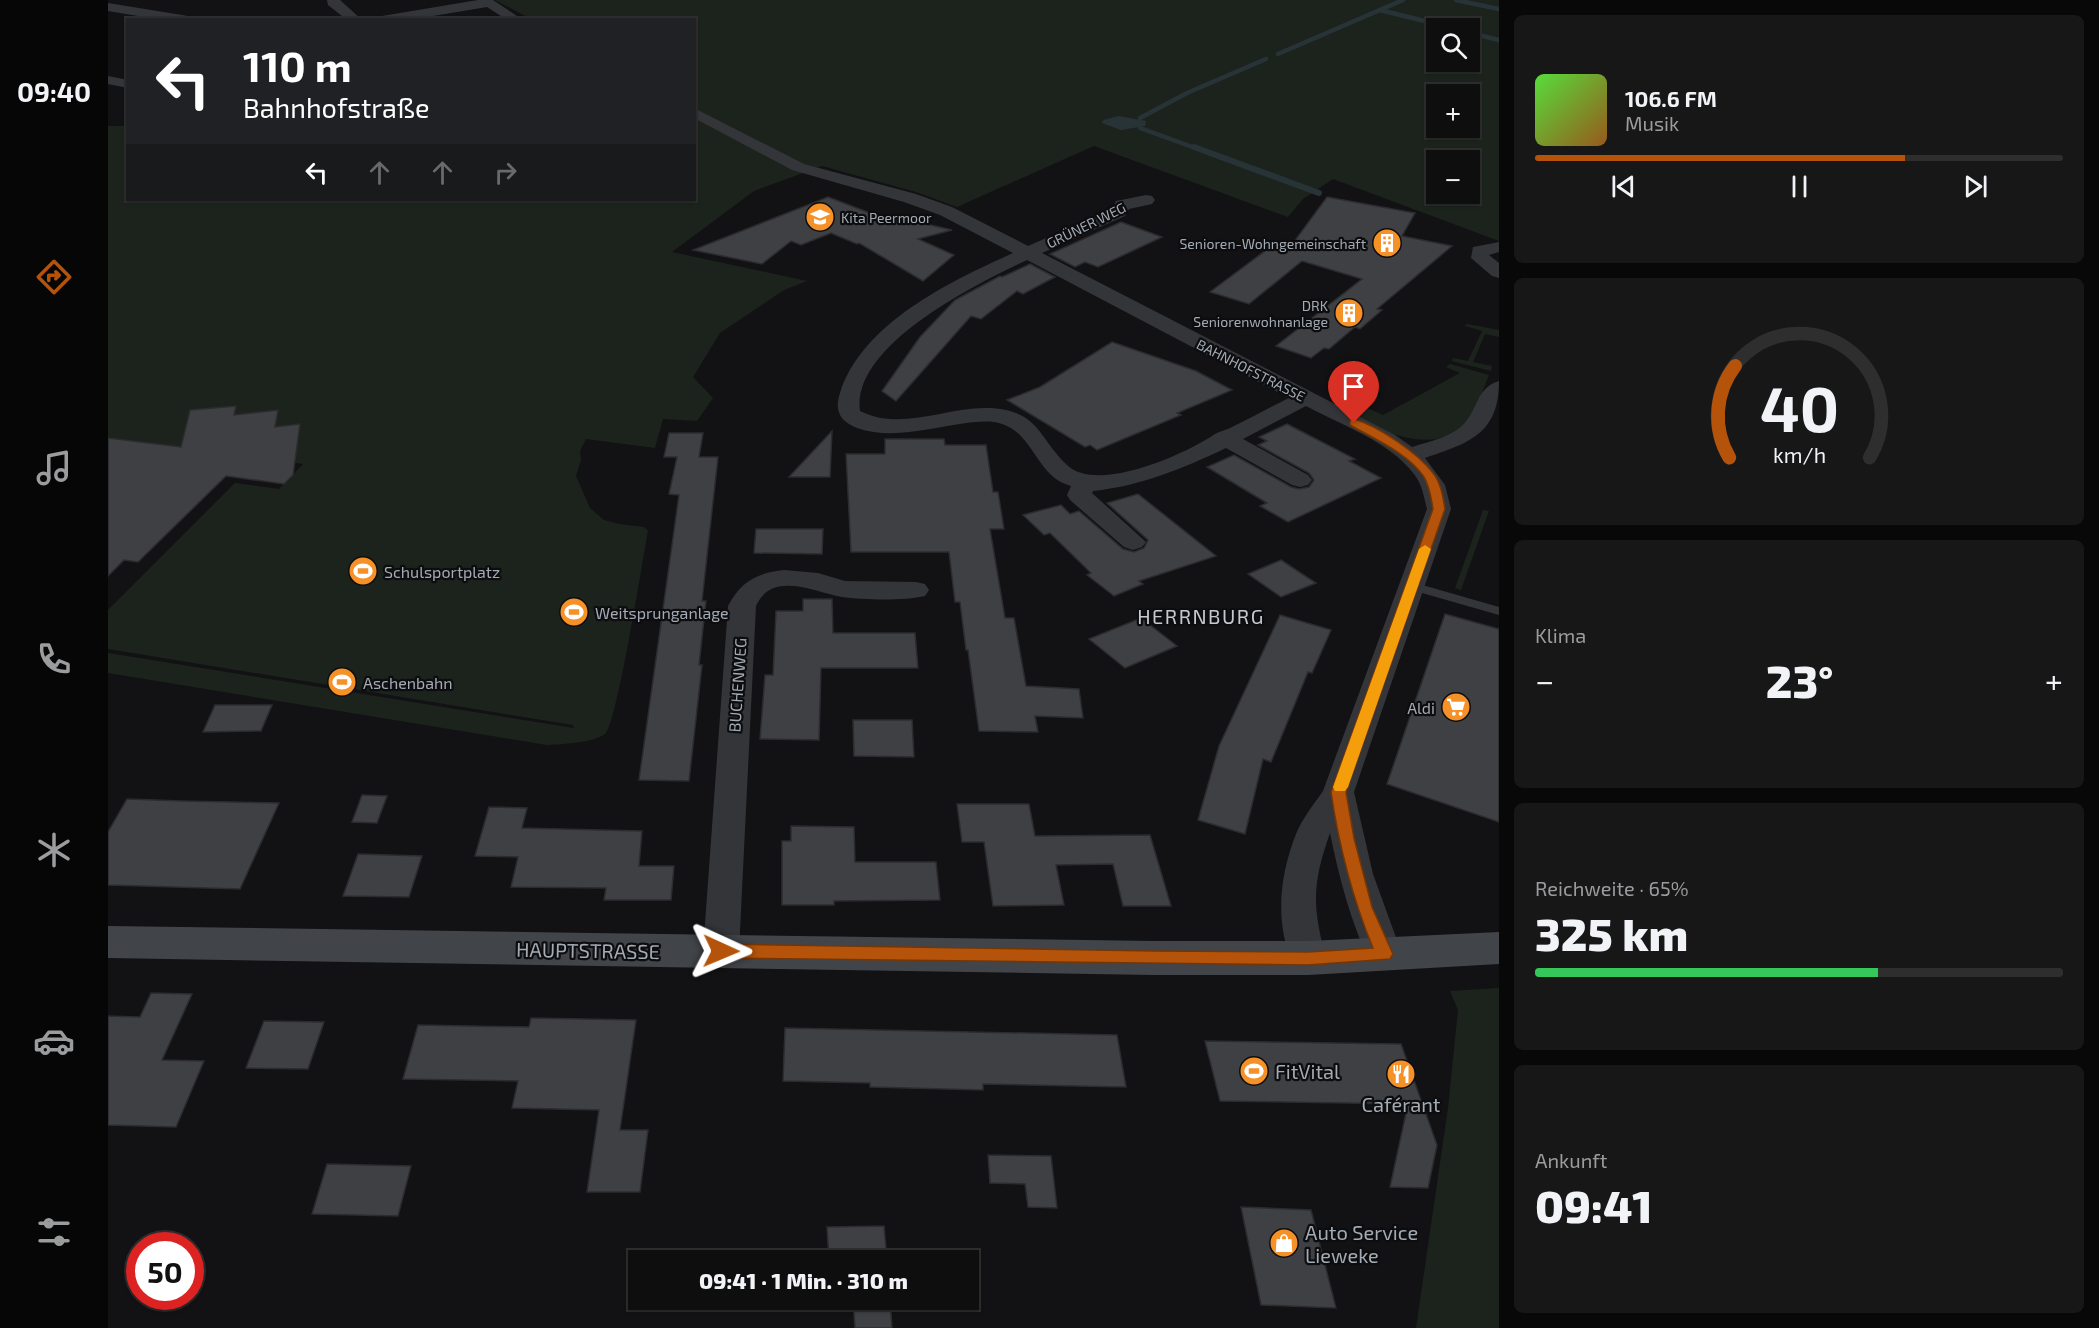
<!DOCTYPE html>
<html lang="de">
<head>
<meta charset="utf-8">
<style>
	:root { --surface:#0e0e0f; --page:#171718; --text:#f1f3f6; --muted:#9b9c9e; --line:#2e2e2f; --accent:#b45309 }
	body { margin:0; font-family:"Exo 2",sans-serif; background:var(--page); color:var(--text); height:100vh; display:flex; flex-direction:column; font-size:22px; white-space:nowrap }
	* { box-sizing:border-box; margin:0 }
	p { font-size:20px; color:var(--muted) }
	.icon { flex:none; width:33px; height:33px; fill:none; stroke:currentColor; stroke-width:2; stroke-linecap:round; stroke-linejoin:round }
	.map { position:relative; flex:1; overflow:hidden }
	.details { display:flex; flex-direction:column; gap:15px; padding:15px; background:#080808; width:600px }
	.details>* { flex:none }
	.banner { position:absolute; left:18px; top:18px; width:570px; height:183px; border-radius:0px; box-shadow:0 2px 4px #0004,0 0 0 2px var(--line); background:#202124; color:#fff; overflow:hidden }
	.tools { position:absolute; left:1318px; top:18px; display:grid; gap:12px }
	.tools a { display:grid; place-items:center; width:54px; height:54px; border-radius:0px; background:var(--surface); box-shadow:0 2px 4px #0004,0 0 0 2px var(--line); font-size:30px }
	.speed { position:absolute; left:18px; top:1232px; display:flex; gap:12px; font-size:30px; font-weight:700; text-align:center }
	.speed>* { display:grid; place-content:center; width:78px; height:78px; border-radius:50%; background:var(--surface); box-shadow:0 2px 4px #0004,0 0 0 2px var(--line); line-height:1 }
	.speed .limit { border:9px solid #d22; background:#fff; color:#111 }
	.pin { position:absolute; display:grid; place-items:center; width:51px; height:51px; color:#fff; margin:-62px -26px; border-radius:50% 50% 50% 0; rotate:-45deg; box-shadow:0 0 6px #0007 }
	.pin .icon { rotate:45deg }
	.me { position:absolute; width:66px; margin:-33px; rotate:91deg; stroke-linejoin:round; filter:drop-shadow(0 0 4px #0008) }
	.turn { display:flex; align-items:center; gap:21px; height:126px; padding:0 18px; font-size:27px }
	.turn .icon { width:78px; height:78px; stroke-width:2.5 }
	.turn b { display:block; font-size:42px; line-height:51px }
	.lanes { display:flex; align-items:center; height:57px; padding:0 18px; background:#0003; justify-content:center; gap:30px; direction:ltr }
	.lanes .off { opacity:.35 }
	.big { font-size:45px; font-weight:800; line-height:1.1 }
	.details .widget { flex:1; display:flex; flex-direction:column; justify-content:center; gap:9px; min-width:0; padding:0 21px; border-radius:9px; background:var(--page) }
	.details .dial { align-items:center; gap:0 }
	.dial svg { height:156px; overflow:visible; fill:none; stroke:var(--line); stroke-width:7; stroke-linecap:round; text-anchor:middle }
	.dial text { fill:var(--text); stroke:none }
	.song { display:flex; align-items:center; gap:18px }
	.cover { width:72px; height:72px; border-radius:9px; background:linear-gradient(135deg,hsl(110 70% 55%),hsl(30 70% 35%)) }
	.played { height:6px; border-radius:3px; background:linear-gradient(90deg,var(--accent) 70%,var(--line) 70%) }
	.keys { display:flex; justify-content:space-around; direction:ltr }
	.heat { display:flex; justify-content:space-between; align-items:center; font-size:33px; direction:ltr }
	.charge { height:9px; border-radius:4px; background:linear-gradient(90deg,#34c759 65%,var(--line) 0) }
	.trip { position:absolute; left:520px; top:1250px; width:351px; height:60px; border-radius:0px; background:var(--surface); box-shadow:0 2px 4px #0004,0 0 0 2px var(--line); font-weight:800; line-height:60px; text-align:center }
	main { display:flex; flex:1; min-height:0 }
	.menu { display:flex; flex-direction:column; width:108px; justify-content:space-around; align-items:center; background:#060606; color:var(--muted) }
	.menu .icon { width:42px; height:42px }
	.menu .current { color:var(--accent) }
	.menu b { font-size:27px; color:var(--text) }
	.map>svg:first-child { display:block }
	.green { fill:#1c231c; fill-rule:evenodd }
	.water { fill:#283338 }
	.lines { fill:none; stroke-linecap:round; stroke-linejoin:round }
	.stream-far1 { stroke:#283338; stroke-width:4.5 }
	.stream { stroke:#283338; stroke-width:6 }
	.building { fill:#3e4044; stroke:#2c2c30; stroke-width:1.5 }
	.service { fill:#333539; fill-rule:evenodd }
	.minor { fill:#333539; fill-rule:evenodd }
	.secondary { fill:#414449; fill-rule:evenodd }
	.route { fill:#b45309; stroke:#753606; stroke-width:1.5 }
	.slow { fill:#f59e0b }
	.labels { text-anchor:middle; dominant-baseline:central; stroke-width:4.5; stroke-linejoin:round; paint-order:stroke }
	.far-poi-label { font-size:14px; fill:#a3abb5; stroke:#0d0d0f; text-anchor:end }
	.far-street-label { font-size:14px; fill:#a3abb5; stroke:#0d0d0f }
	.poi-label { font-size:16px; fill:#a3abb5; stroke:#0d0d0f; text-anchor:start }
	.street-label { font-size:16px; fill:#a3abb5; stroke:#0d0d0f }
	.quarter-label { font-size:20px; letter-spacing:1.5px; fill:#c4c9d1; stroke:#0d0d0f }
	.near-street-label { font-size:20px; fill:#a3abb5; stroke:#0d0d0f }
	.near-poi-label { font-size:20px; fill:#a3abb5; stroke:#0d0d0f; text-anchor:start }
</style>
</head>
<body>
<main>
<nav class="menu">
<b>09:40</b>
<svg class="icon current" aria-label="directions" viewBox="0 0 24 24"><path d="M12 3l9 9-9 9-9-9zM9 14v-3h6M13 9l2 2-2 2"/></svg>
<svg class="icon" aria-label="music" viewBox="0 0 24 24"><path d="M9 18V5l10-2v13"/><circle cx="6" cy="18" r="3"/><circle cx="16" cy="16" r="3"/></svg>
<svg class="icon" aria-label="phone" viewBox="0 0 24 24"><path d="M5 4h4l2 5-3 2q2 4 5 5l2-3 5 2v4C11 20 4 13 5 4z"/></svg>
<svg class="icon" aria-label="climate" viewBox="0 0 24 24"><path d="M12 3v18M4 7l16 10M4 17L20 7"/></svg>
<svg class="icon" aria-label="car" viewBox="0 0 24 24"><path d="M5 17H2v-5l4-1 3-4h7l3 4 3 1v5h-3M9 17h6M6 11h13"/><circle cx="7" cy="17" r="2"/><circle cx="17" cy="17" r="2"/></svg>
<svg class="icon" aria-label="filters" viewBox="0 0 24 24"><path d="M4 7h16M4 17h16"/><circle cx="9" cy="7" r="2"/><circle cx="15" cy="17" r="2"/></svg>
</nav>
<div class="map">
<svg width="1391" height="1328" viewBox="0 0 1391 1328">
	<rect width="100%" height="100%" fill="#121214"/>
	<g class="green">
		<path d="M387 0H1391V241L1225 179 1195 199 1180 217 986 146 849 207 808 192 714 166 646 191 564 252 699 281 676 290 612 333 585 377 605 398 589 421 555 419 547 448 478 439 472 451 473 460 468 476 482 508 496 520 511 524 536 527 540 531C535 557 509 725 497 734 485 743 454 744 439 745L0 673V653L466 728 465 725 0 649V610L127 483 171 489 195 464 0 438V126H19L20 200H586V20L423 19ZM1329 28H1362V62H1329ZM1329 94H1362V128H1329ZM1329 160H1362V194H1329ZM127 406 126 415 169 410 168 422 83 410Z"/>
		<polygon points="1359,324 1391,330 1391,337 1377,334 1365,362 1384,366 1383,371 1344,361 1345,358 1360,361 1374,331 1357,326"/>
		<path d="M1342 364 1381 375C1375 390 1369 407 1359 421 1333 455 1280 436 1249 417V411L1257 407 1275 415 1352 373 1338 367Z"/>
		<polygon points="1375,510 1381,511 1377,522 1353,590 1347,588"/>
		<polygon points="1391,988 1391,1328 1308,1328 1340,1108 1350,1010 1342,991"/>
	</g>
	<polygon class="water" points="1011,116 1038,121 1037,126 1013,130 994,123 995,120"/>
	<g class="lines">
		<g class="stream-far1">
			<polyline points="1348,0 1391,9"/>
			<polyline points="1272,10 1345,28"/>
			<polyline points="1362,33 1391,40"/>
			<polyline points="1170,54 1295,0"/>
			<polyline points="1032,118 1079,93 1158,59"/>
			<polyline points="1032,128 1090,149"/>
		</g>
		<polyline class="stream" points="1086,147 1211,193"/>
	</g>
	<g class="building">
		<polygon points="720,197 780,220 788,217 844,230 810,239 846,255 815,281 751,243 749,244 723,233 693,245 683,241 654,264 585,250"/>
		<polygon points="1219,197 1307,213 1294,236 1344,246 1269,309 1274,310 1252,329 1247,327 1221,349 1216,348 1203,358 1168,346 1254,279 1194,261 1141,304 1102,292 1169,242 1183,246"/>
		<polygon points="1013,222 1054,237 990,267 977,262 967,267 942,254"/>
		<polygon points="922,264 947,277 915,294 909,291 873,319 863,316 788,401 774,391 812,337 847,300 892,276 894,277"/>
		<polygon points="1004,342 1088,371 1124,390 1069,413 1073,415 989,450 982,445 977,447 899,400 932,387"/>
		<polygon points="128,406 126,415 170,410 167,427 192,424 185,475 176,484 118,476 30,562 16,560 0,576 0,438 73,447 82,410"/>
		<polygon points="1179,424 1247,459 1241,461 1273,478 1180,522 1152,506 1159,503 1099,467 1126,455 1183,487 1191,489 1201,487 1206,480 1201,473 1150,445 1159,441 1151,437"/>
		<polygon points="724,431 722,477 681,477"/>
		<polygon points="561,433 595,433 591,457 610,457 594,601 598,601 591,665 594,665 581,781 531,780 571,495 561,494 569,457 556,457"/>
		<polygon points="777,439 836,439 837,445 878,445 885,492 890,492 896,529 882,529 897,618 906,618 918,686 971,689 975,718 927,716 930,732 871,731 860,650 858,650 852,602 847,602 841,552 743,552 738,454 777,454"/>
		<polygon points="1030,494 1108,556 1031,581 1035,584 1006,596 979,575 983,573 942,533 936,535 915,515 953,505 962,514 971,511 1015,549 1026,552 1036,548 1040,540 999,503"/>
		<polygon points="648,529 715,529 714,554 646,553"/>
		<polygon points="1173,560 1208,583 1173,597 1140,574"/>
		<polygon points="695,599 724,599 725,633 807,633 810,668 713,668 711,740 652,739 657,675 665,675 668,611 695,611"/>
		<polygon points="1337,614 1391,629 1391,822 1279,784"/>
		<polygon points="1172,615 1223,630 1204,673 1200,672 1163,762 1155,759 1137,834 1090,820 1111,746"/>
		<polygon points="1033,618 1069,646 1017,668 981,639"/>
		<polygon points="107,705 164,705 153,731 95,732"/>
		<polygon points="745,720 804,720 806,757 746,756"/>
		<polygon points="254,795 279,796 269,823 244,822"/>
		<polygon points="19,799 74,801 171,803 132,889 0,885 0,832"/>
		<polygon points="849,804 921,804 927,836 1042,835 1063,906 1015,906 1005,864 948,865 956,905 885,906 876,842 854,842"/>
		<polygon points="381,807 419,808 414,828 534,831 531,866 566,866 563,900 496,900 498,888 403,887 410,857 367,856"/>
		<polygon points="683,826 746,827 747,862 828,862 832,900 726,901 726,905 674,905 674,841 683,841"/>
		<polygon points="250,854 314,856 301,897 235,896"/>
		<polygon points="43,993 84,994 54,1060 96,1061 68,1127 0,1125 0,1016 32,1017"/>
		<polygon points="423,1018 528,1020 512,1130 540,1130 532,1192 479,1192 491,1110 404,1108 410,1081 295,1079 310,1025 421,1027"/>
		<polygon points="156,1021 216,1022 200,1069 138,1068"/>
		<polygon points="677,1028 1009,1035 1018,1087 875,1084 875,1090 762,1087 762,1083 675,1081"/>
		<polygon points="1097,1041 1293,1044 1329,1145 1320,1188 1282,1187 1300,1104 1112,1101"/>
		<polygon points="880,1155 943,1156 949,1208 920,1207 917,1184 882,1183"/>
		<polygon points="219,1164 303,1166 290,1216 204,1214"/>
		<polygon points="1133,1207 1203,1210 1228,1308 1153,1305"/>
		<polygon points="776,1226 779,1260 721,1260 719,1227"/>
		<polygon points="745,1299 782,1299 784,1328 747,1328"/>
	</g>
	<g class="lines">
		<polygon class="service" points="1304,582 1391,607 1391,615 1300,589 1298,586"/>
		<g class="minor">
			<polygon points="219,0 232,0 254,20 239,20 220,5"/>
			<polygon points="370,0 385,0 415,20 399,20 379,7 301,20 268,20 274,16"/>
			<polygon points="0,3 80,16 86,20 54,20 0,11"/>
			<polygon points="0,76 20,80 20,88 0,84"/>
			<path d="M586 108 696 164 808 194 844 207 920 246 1004 209 1008 201 1038 195 1044 196 1047 200 1044 204 1021 209 1017 216 934 253 1287 435 1304 447C1322 441 1347 437 1359 420 1370 406 1370 387 1391 381 1391 434 1361 443 1317 458L1337 485 1343 509 1246 792 1265 874 1294 954 1289 964 1276 968 1263 964C1243 924 1231 877 1222 833 1204 884 1204 906 1218 958L1213 968 1200 972 1187 968C1166 926 1171 877 1188 834 1194 819 1206 804 1215 791L1319 509C1316 497 1314 484 1306 474 1281 441 1233 425 1198 406L1135 439 1200 475 1204 480 1200 485 1192 487 1184 485 1118 448C1074 469 1032 486 985 491L984 493 1038 542 1034 547 1025 550 1016 547 962 500 959 495 963 486C929 478 926 434 894 424 882 420 869 422 858 423 822 428 784 440 749 428 732 421 726 411 732 393 754 323 843 281 905 253L832 215 796 202 684 170 586 118ZM919 260 1181 398C1162 407 1143 418 1124 427 1119 430 1112 431 1107 434 1078 454 989 494 959 465 930 438 932 411 882 408 839 406 793 432 752 411 743 345 870 283 919 260Z"/>
			<polygon points="1391,242 1391,252 1381,255 1391,263 1391,278 1384,276 1363,258 1365,247"/>
			<path d="M676 570 710 573 737 581 808 582 817 584 821 590 817 596C796 601 756 600 734 597 706 592 664 570 648 606L631 951 626 961 613 965 600 961 595 951 620 606C633 581 649 573 676 570Z"/>
		</g>
		<polygon class="secondary" points="0,926 1045,941 1200,941 1391,932 1391,964 1200,975 1045,975 0,958"/>
	</g>
	<path class="route" d="M1246 419C1270 426 1310 453 1325 473 1333 483 1335 497 1337 509L1238 792 1246 838 1264 907 1285 954 1282 959 1200 965 613 958 607 956 604 951 607 946 613 944 1046 951 1200 952 1265 948C1244 897 1231 846 1223 792L1325 509C1323 498 1322 487 1316 477 1301 454 1265 438 1242 425V420Z"/>
	<polygon class="slow" points="1317,545 1323,549 1240,787 1237,791 1227,791 1225,787 1311,549"/>
	<defs>
		<g id="school-disc" transform="scale(1.5)"><circle r="9.5" fill="#f69127" stroke="#0d0d0f"/><path d="M0-5L7-2L0 1L-7-2ZM-4 1L0 2.5L4 1V4Q0 6-4 4Z" fill="#fff"/></g>
		<g id="building-disc" transform="scale(1.5)"><circle r="9.5" fill="#f69127" stroke="#0d0d0f"/><path d="M-4-6H4V6H1V3H-1V6H-4ZM-2.5-4.3h1.7v1.8h-1.7ZM.8-4.3h1.7v1.8H.8ZM-2.5-1h1.7V.8h-1.7ZM.8-1h1.7V.8H.8Z" fill="#fff"/></g>
		<g id="stadium-disc" transform="scale(1.5)"><circle r="9.5" fill="#f69127" stroke="#0d0d0f"/><path d="M0-5a6.5 5 0 1 0 0 10a6.5 5 0 1 0 0-10ZM-3.5-1.8h7v3.6h-7Z" fill="#fff"/></g>
		<g id="supermarket-disc" transform="scale(1.5)"><circle r="9.5" fill="#f69127" stroke="#0d0d0f"/><path d="M-6-5.5h2.5l.6 2H6L4.5 2H-2.5L-4.4-4H-6ZM-1.5 3.2a1.3 1.3 0 1 0 .1 0ZM3 3.2a1.3 1.3 0 1 0 .1 0Z" fill="#fff"/></g>
		<g id="restaurant-disc" transform="scale(1.5)"><circle r="9.5" fill="#f69127" stroke="#0d0d0f"/><path d="M-5-6h1v4h1v-4h1v4h1v-4h1v5L-1.5 .5V6h-2V.5L-5-1ZM5-6V6H3V1.5H1.5Q1.5-4 5-6Z" fill="#fff"/></g>
		<g id="shop-disc" transform="scale(1.5)"><circle r="9.5" fill="#f69127" stroke="#0d0d0f"/><path d="M-5-2.5h2.3a2.7 3.5 0 0 1 5.4 0H5L5.5 6h-11ZM-1.5-2.5h3a1.5 2.3 0 0 0-3 0Z" fill="#fff"/></g>
	</defs>
	<g fill-rule="evenodd">
		<use href="#school-disc" x="712" y="217"/>
		<use href="#building-disc" x="1279" y="243"/>
		<use href="#building-disc" x="1241" y="313"/>
		<use href="#stadium-disc" x="255" y="571"/>
		<use href="#stadium-disc" x="466" y="612"/>
		<use href="#stadium-disc" x="234" y="682"/>
		<use href="#supermarket-disc" x="1348" y="707"/>
		<use href="#stadium-disc" x="1146" y="1071"/>
		<use href="#restaurant-disc" x="1293" y="1074"/>
		<use href="#shop-disc" x="1176" y="1243"/>
	</g>
	<g class="labels">
		<g class="far-poi-label">
			<text x="733" y="217" text-anchor="start">Kita Peermoor</text>
			<text x="1258" y="243">Senioren-Wohngemeinschaft</text>
			<text x="1220" y="305">DRK<tspan x="1220" dy="16">Seniorenwohnanlage</tspan></text>
		</g>
		<g class="far-street-label">
			<text transform="translate(978 225) rotate(-26)">GRÜNER WEG</text>
			<text transform="translate(1143 370) rotate(27)">BAHNHOFSTRASSE</text>
		</g>
		<g class="poi-label">
			<text x="276" y="571">Schulsportplatz</text>
			<text x="487" y="612">Weitsprunganlage</text>
			<text x="255" y="682">Aschenbahn</text>
			<text x="1327" y="707" text-anchor="end">Aldi</text>
		</g>
		<g class="street-label">
			<text transform="translate(629 685) rotate(-86)">BUCHENWEG</text>
		</g>
		<g class="quarter-label">
			<text x="1093" y="616">HERRNBURG</text>
		</g>
		<g class="near-street-label">
			<text transform="translate(480 950) rotate(1)">HAUPTSTRASSE</text>
		</g>
		<g class="near-poi-label">
			<text x="1167" y="1071">FitVital</text>
			<text x="1293" y="1104" text-anchor="middle">Caférant</text>
			<text x="1197" y="1232">Auto Service<tspan x="1197" dy="23">Lieweke</tspan></text>
		</g>
	</g>
</svg>
<div class="tools">
<a><svg class="icon" aria-label="search" viewBox="0 0 24 24"><circle cx="10" cy="10" r="6"/><path d="M15 15l6 6"/></svg></a>
<a>+</a>
<a>−</a>
</div>
<div class="speed"><div class="limit">50</div></div>
<div class="pin" style="left:1246px;top:423px;background:#d93025"><svg class="icon" aria-label="arrive" viewBox="0 0 24 24"><path d="M6 21V4h12l-3 4 3 4H6"/></svg></div>
<svg class="me" style="left:613px;top:951px" viewBox="-20 -20 40 40"><path d="M0-17L14 15 0 8-14 15z" fill="#b45309" stroke="#fff" stroke-width="4"/></svg>
<div class="trip">09:41 · 1 Min. · 310 m</div>
<div class="banner">
<div class="turn"><svg class="icon" aria-label="left" viewBox="0 0 24 24"><path d="M17 20v-9H6M10 6l-5 5 5 5"/></svg><div><b>110 m</b>Bahnhofstraße</div></div>
<div class="lanes"><svg class="icon" aria-label="left" viewBox="0 0 24 24"><path d="M17 20v-9H6M10 6l-5 5 5 5"/></svg><svg class="icon off" aria-label="ahead" viewBox="0 0 24 24"><path d="M12 20V5M6 11l6-6 6 6"/></svg><svg class="icon off" aria-label="ahead" viewBox="0 0 24 24"><path d="M12 20V5M6 11l6-6 6 6"/></svg><svg class="icon off" aria-label="right" viewBox="0 0 24 24"><path d="M7 20v-9h11M14 6l5 5-5 5"/></svg></div>
</div>
</div>
<section class="details">
<div class="widget">
<div class="song"><i class="cover"></i><div><b>106.6 FM</b><p>Musik</p></div></div>
<div class="played"></div>
<div class="keys"><svg class="icon" aria-label="previous" viewBox="0 0 24 24"><path d="M18 5L8 12l10 7zM5 5v14"/></svg><svg class="icon" aria-label="pause" viewBox="0 0 24 24"><path d="M8 5v14M16 5v14"/></svg><svg class="icon" aria-label="next" viewBox="0 0 24 24"><path d="M6 5l10 7-10 7zM19 5v14"/></svg></div>
</div>
<div class="widget dial"><svg viewBox="0 0 100 80">
<path d="M14 69A42 42 0 1 1 86 69"/>
<path d="M14 69A42 42 0 0 1 17 22" stroke="#b45309"/>
<text x="50" y="56" font-size="32" font-weight="700">40</text>
<text x="50" y="72" font-size="11">km/h</text>
</svg></div>
<div class="widget"><p>Klima</p>
<div class="heat"><a>−</a><b class="big">23°</b><a>+</a></div>
</div>
<div class="widget"><p>Reichweite · 65%</p><b class="big">325 km</b><div class="charge"></div></div>
<div class="widget"><p>Ankunft</p><b class="big">09:41</b></div>
</section>
</main>
</body>
</html>
